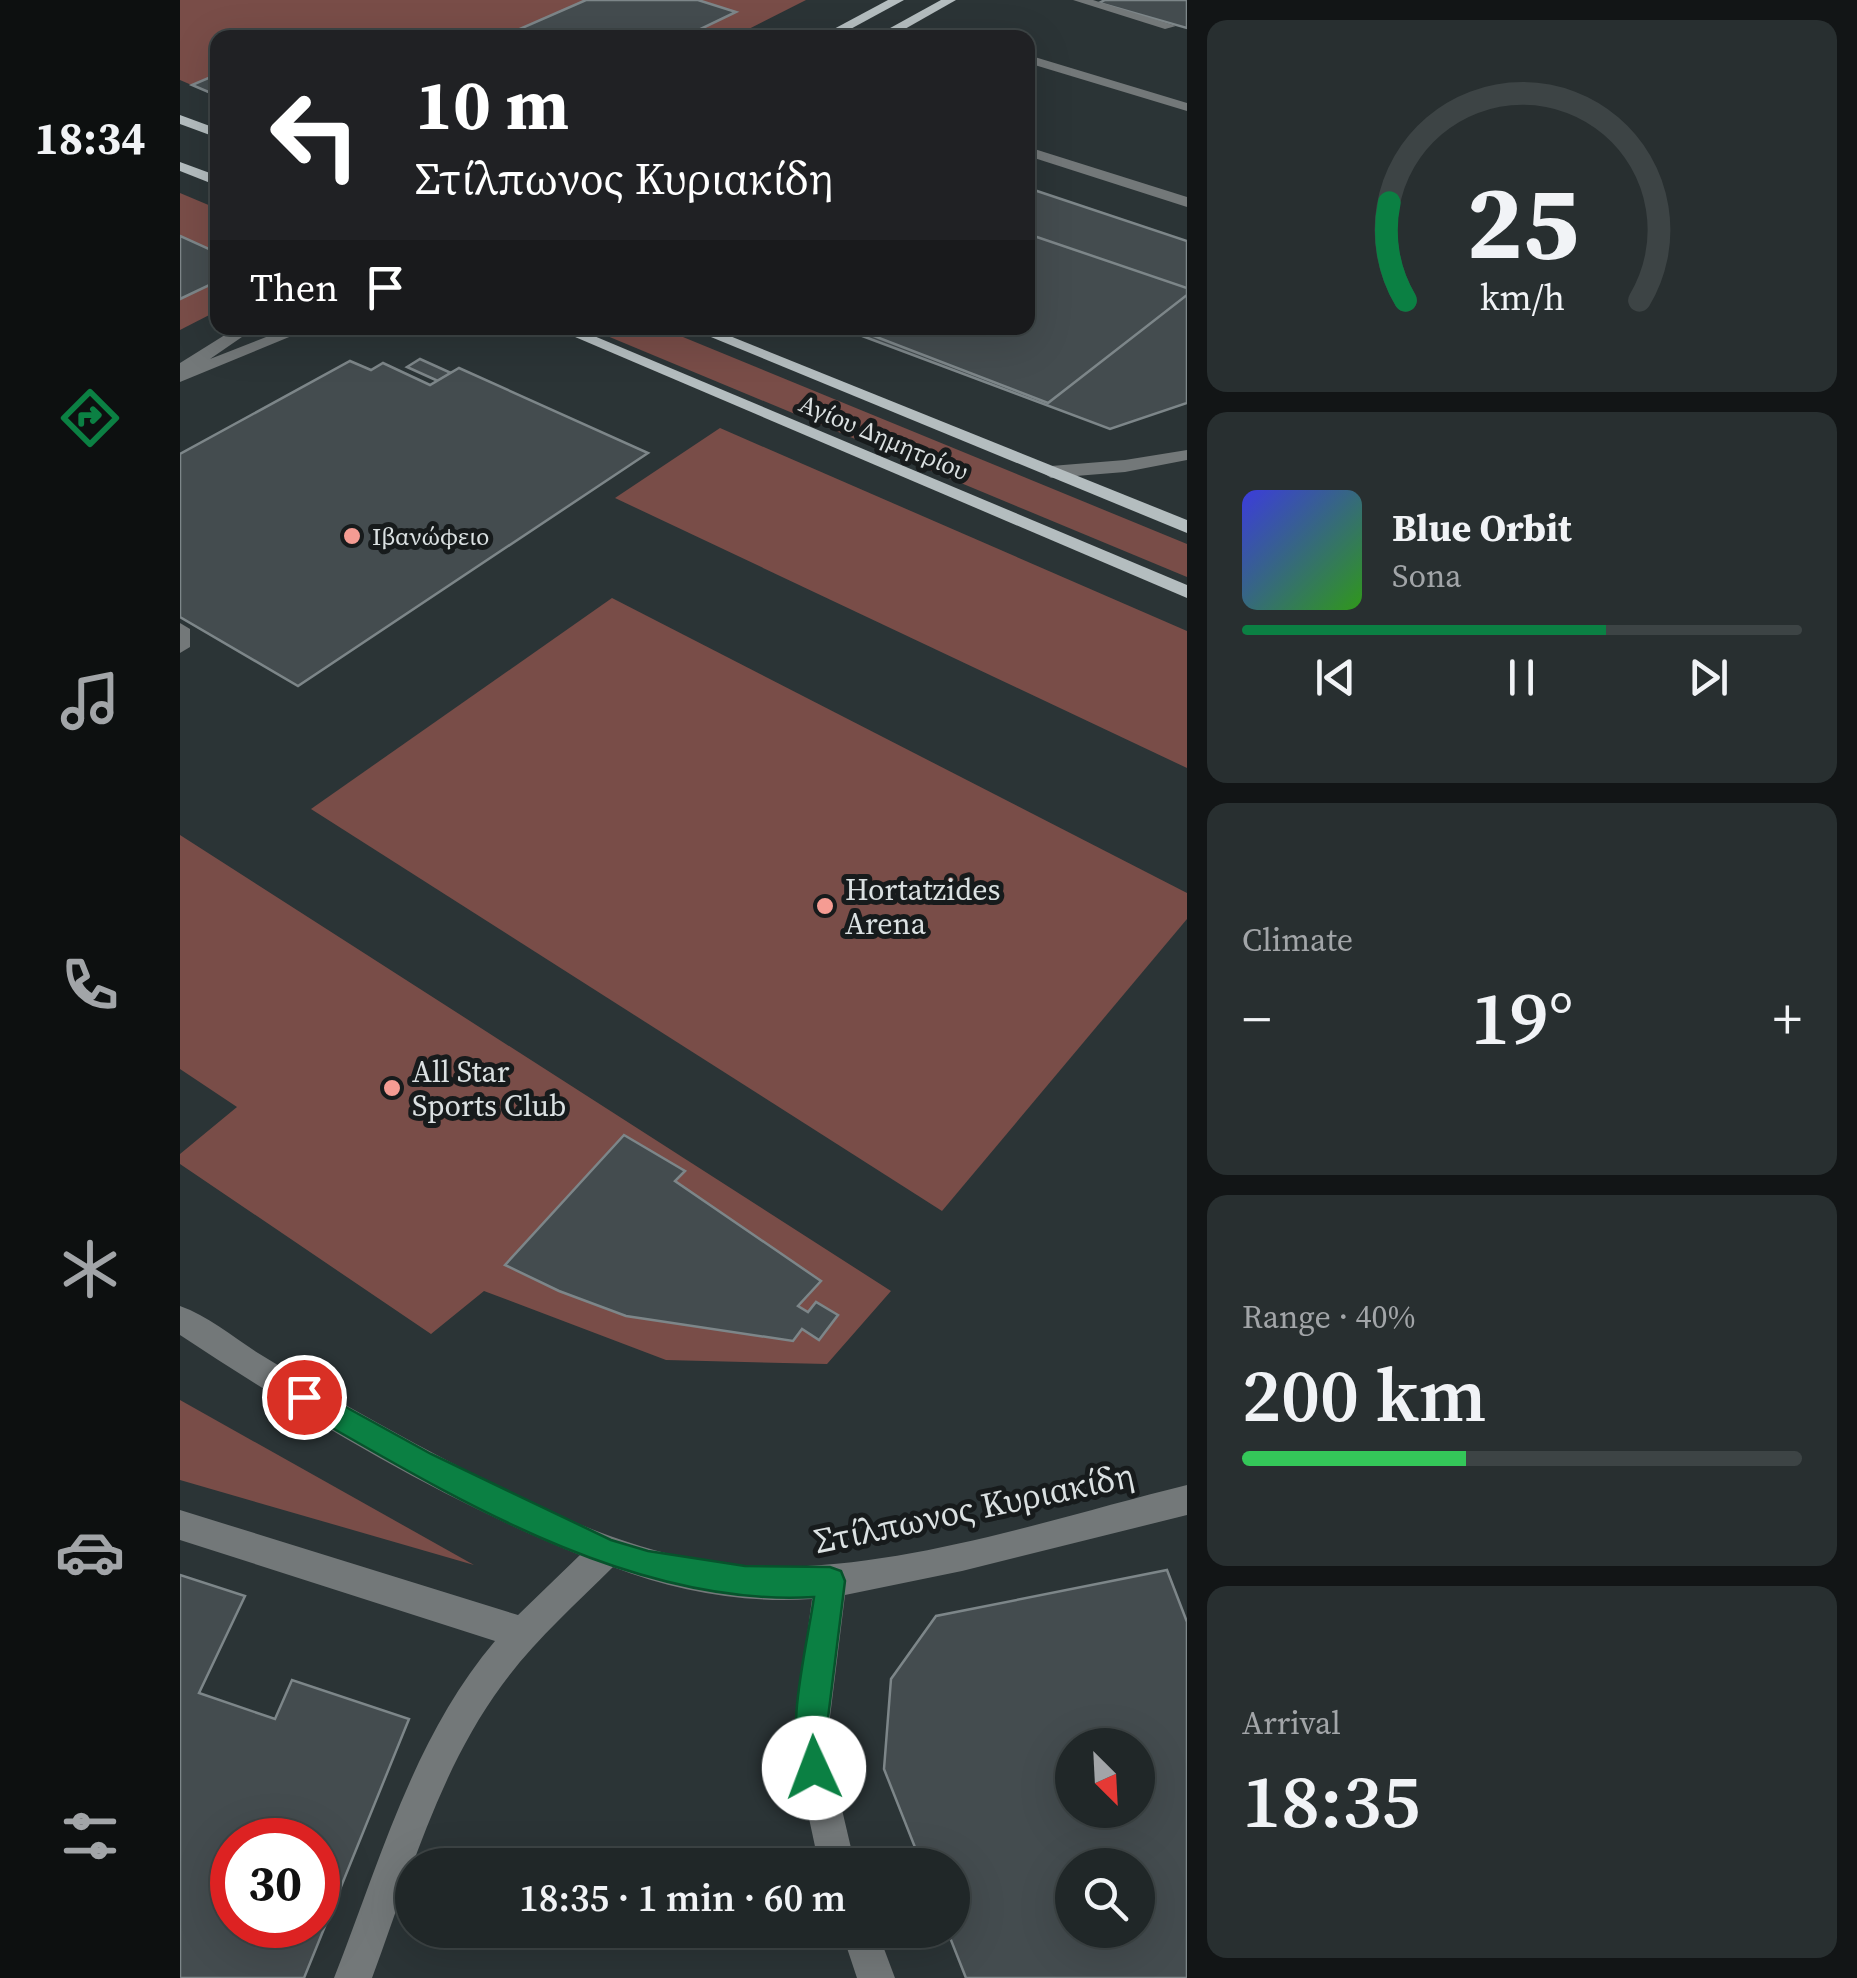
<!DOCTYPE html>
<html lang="en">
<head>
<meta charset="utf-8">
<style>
	:root { --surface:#202728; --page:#282f30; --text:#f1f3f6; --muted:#a2a5a8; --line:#3d4445; --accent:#0b8043 }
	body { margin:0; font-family:"Source Serif 4",serif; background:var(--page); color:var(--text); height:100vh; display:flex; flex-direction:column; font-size:38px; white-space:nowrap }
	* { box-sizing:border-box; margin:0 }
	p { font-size:32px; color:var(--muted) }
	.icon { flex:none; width:55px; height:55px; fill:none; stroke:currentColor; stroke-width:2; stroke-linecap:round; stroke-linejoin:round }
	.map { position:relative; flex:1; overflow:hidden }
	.panel { display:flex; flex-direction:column; gap:20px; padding:20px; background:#121516; width:670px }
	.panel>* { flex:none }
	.guide { position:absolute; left:30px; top:30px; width:825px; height:305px; border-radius:20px; box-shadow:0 10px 40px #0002,0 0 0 2px var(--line); background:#202124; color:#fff; overflow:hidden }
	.needle { width:65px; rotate:156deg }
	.controls { position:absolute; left:875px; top:1728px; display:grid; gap:20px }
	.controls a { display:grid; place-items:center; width:100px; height:100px; border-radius:50%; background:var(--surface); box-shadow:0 10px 40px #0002,0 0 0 2px var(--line); font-size:50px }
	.speed { position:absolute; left:30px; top:1818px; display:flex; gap:20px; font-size:50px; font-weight:700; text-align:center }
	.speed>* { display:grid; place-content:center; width:130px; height:130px; border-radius:50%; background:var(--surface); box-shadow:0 10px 40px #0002,0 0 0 2px var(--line); line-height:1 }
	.speed .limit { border:15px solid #d22; background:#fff; color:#111 }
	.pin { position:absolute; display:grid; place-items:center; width:85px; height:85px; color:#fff; margin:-42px; border:5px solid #fff; border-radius:50%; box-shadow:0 2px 10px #0007 }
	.me { position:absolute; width:110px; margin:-55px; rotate:358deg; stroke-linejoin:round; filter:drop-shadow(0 0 8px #0008) }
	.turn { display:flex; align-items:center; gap:35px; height:210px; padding:0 40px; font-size:45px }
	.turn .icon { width:130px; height:130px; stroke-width:2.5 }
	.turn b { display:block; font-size:70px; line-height:85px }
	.then { display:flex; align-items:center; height:95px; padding:0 40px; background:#0003; gap:20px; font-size:38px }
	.big { font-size:75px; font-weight:600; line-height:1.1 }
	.panel .card { flex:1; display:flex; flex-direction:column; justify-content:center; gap:15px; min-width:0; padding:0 35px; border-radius:20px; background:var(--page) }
	.panel .dial { align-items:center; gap:0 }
	.dial svg { height:260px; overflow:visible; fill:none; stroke:var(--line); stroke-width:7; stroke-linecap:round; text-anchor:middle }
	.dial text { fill:var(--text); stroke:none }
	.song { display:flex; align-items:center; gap:30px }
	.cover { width:120px; height:120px; border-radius:15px; background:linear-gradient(135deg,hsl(240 70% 55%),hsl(110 70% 35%)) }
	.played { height:10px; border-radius:5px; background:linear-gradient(90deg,var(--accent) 65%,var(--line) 65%) }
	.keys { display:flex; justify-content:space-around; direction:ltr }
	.heat { display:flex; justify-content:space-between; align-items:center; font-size:55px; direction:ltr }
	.charge { height:15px; border-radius:8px; background:linear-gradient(90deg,#34c759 40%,var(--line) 0) }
	.trip { position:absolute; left:215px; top:1848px; width:575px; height:100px; border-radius:50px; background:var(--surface); box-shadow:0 10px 40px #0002,0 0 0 2px var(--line); font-weight:600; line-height:100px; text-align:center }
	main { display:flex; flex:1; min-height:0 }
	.menu { display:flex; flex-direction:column; width:180px; justify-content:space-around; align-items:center; background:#0d1010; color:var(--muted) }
	.menu .icon { width:70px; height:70px }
	.menu .on { color:var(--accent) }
	.menu b { font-size:45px; color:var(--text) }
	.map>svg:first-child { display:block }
	.green { fill:#794d48 }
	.building { fill:#444c4f; stroke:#7d8689; stroke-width:2.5; fill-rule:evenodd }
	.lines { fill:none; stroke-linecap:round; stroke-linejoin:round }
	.minor { fill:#737879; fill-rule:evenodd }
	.major { fill:#b4bdbf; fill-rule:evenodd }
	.route { fill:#0b8043; stroke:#07532c; stroke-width:2.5 }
	.poi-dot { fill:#f59c93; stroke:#171b1c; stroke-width:4 }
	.labels { text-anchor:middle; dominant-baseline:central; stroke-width:10; stroke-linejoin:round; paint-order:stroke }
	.far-street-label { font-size:25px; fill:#dbe1e2; stroke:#171b1c }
	.far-poi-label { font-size:25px; fill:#dbe1e2; stroke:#171b1c; text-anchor:start }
	.poi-label { font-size:30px; fill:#dbe1e2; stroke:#171b1c; text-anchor:start }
	.near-street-label { font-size:35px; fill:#dbe1e2; stroke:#171b1c }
</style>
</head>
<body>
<main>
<nav class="menu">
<b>18:34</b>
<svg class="icon on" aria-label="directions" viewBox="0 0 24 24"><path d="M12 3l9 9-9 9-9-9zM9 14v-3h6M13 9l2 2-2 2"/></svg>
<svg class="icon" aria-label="music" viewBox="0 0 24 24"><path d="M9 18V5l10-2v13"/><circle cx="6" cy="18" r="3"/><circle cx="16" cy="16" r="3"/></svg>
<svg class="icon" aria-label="phone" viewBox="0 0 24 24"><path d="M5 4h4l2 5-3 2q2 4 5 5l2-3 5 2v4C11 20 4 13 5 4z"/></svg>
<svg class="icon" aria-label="climate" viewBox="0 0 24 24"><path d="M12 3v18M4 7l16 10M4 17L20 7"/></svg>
<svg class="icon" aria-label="car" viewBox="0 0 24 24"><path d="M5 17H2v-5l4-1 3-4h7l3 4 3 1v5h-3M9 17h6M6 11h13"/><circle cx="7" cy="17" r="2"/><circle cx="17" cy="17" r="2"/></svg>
<svg class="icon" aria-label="filters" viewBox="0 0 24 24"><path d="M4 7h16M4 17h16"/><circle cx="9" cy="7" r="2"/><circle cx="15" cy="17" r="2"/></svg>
</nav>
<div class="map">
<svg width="1007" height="1978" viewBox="0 0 1007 1978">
	<rect width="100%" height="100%" fill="#2b3436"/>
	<g class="green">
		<polygon points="0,0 626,0 553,37 38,38 37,96 0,80"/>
		<polygon points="0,193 38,209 37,311 0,330"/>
		<polygon points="408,328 481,328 1007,544 1007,577"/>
		<polygon points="540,428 1007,631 1007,768 435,498"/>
		<polygon points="432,598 1007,893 1007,919 762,1211 131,809"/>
		<polygon points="0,835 711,1291 647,1364 486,1360 304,1291 251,1334 0,1164 0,1154 57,1107 0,1069"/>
		<polygon points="0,1400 294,1565 0,1480"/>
	</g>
	<g class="building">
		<polygon points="406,0 518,0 556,12 502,38 319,38"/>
		<polygon points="925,0 1007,0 1007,28 919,3"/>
		<polygon points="33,76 38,78 38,96 12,85"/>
		<polygon points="848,188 1007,241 1007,403 930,429 661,328 848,328"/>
		<polygon points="848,234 1007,288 1007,295 868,403 673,328 848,328"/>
		<polygon points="0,236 38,253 38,281 0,299"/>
		<polygon points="240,359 271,373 258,381 227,367"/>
		<polygon points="170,361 191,370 203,363 250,385 279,368 468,453 118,686 0,617 0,454"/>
		<polygon points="444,1135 505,1171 495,1181 641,1281 618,1306 628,1312 636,1302 658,1315 639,1340 622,1329 613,1341 446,1316 379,1291 325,1265"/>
		<path d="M987 1570 1007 1622V1978H786L767 1930H772V1865H742L704 1769 711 1679 756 1616ZM892 1745H958V1810H892ZM892 1865H958V1930H892Z"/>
		<path d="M0 1575 65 1596 19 1693 95 1719 112 1680 229 1719 124 1978H0ZM52 1840H138V1925H52Z"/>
	</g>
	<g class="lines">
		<g class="minor">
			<polygon points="893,0 913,0 996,26 985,29"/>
			<polygon points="848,55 1007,103 1007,111 848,63"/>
			<polygon points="848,147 1007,197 1007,207 848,156"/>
			<polygon points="56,328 75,328 30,359 109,328 131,328 0,382 0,363"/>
			<polygon points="1007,450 1007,460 945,472 871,478 862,472 871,466 945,460"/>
			<polygon points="0,623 10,629 10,647 0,653"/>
			<path d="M0 1306C28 1316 53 1337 78 1353 130 1385 182 1415 236 1444 326 1491 421 1544 523 1561 678 1586 856 1522 1007 1485V1515L782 1571 665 1595 650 1717 652 1767 675 1865H639L618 1767 616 1717 632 1599C565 1604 495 1591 433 1567 395 1605 354 1641 322 1685 258 1772 229 1879 192 1978H154C199 1864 234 1736 315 1641L0 1540V1510L338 1615 400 1555C260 1499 126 1418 0 1335Z"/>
			<polygon points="661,1930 697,1930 715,1978 677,1978"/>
		</g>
		<g class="major">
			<polygon points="708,0 724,0 654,38 637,38"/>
			<polygon points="761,0 776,0 709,38 692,38"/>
			<polygon points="0,115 38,129 38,138 0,124"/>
			<polygon points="0,162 38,176 38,186 0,171"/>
			<polygon points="374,328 395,328 1007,585 1007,598"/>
			<polygon points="509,328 530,328 1007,520 1007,533"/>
		</g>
	</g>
	<path class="route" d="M124 1384 251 1454 431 1540 468 1551 565 1566 650 1567 661 1571 665 1581 648 1718 650 1768 646 1779 634 1783 623 1779C604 1732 627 1647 634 1597 450 1608 268 1494 114 1406L110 1397 114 1388Z"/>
	<g class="poi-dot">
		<circle cx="172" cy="536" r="10"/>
		<circle cx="645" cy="906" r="10"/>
		<circle cx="212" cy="1088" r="10"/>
	</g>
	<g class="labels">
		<g class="far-street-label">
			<text transform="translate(704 437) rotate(23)">Αγίου Δημητρίου</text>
		</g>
		<g class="far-poi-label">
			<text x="192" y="536">Ιβανώφειο</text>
		</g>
		<g class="poi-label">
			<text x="665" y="889">Hortatzides<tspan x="665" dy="34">Arena</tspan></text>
			<text x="232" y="1071">All Star<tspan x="232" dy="34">Sports Club</tspan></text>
		</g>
		<g class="near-street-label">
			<text transform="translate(794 1508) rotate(-12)">Στίλπωνος Κυριακίδη</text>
		</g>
	</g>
</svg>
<div class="controls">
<a><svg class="needle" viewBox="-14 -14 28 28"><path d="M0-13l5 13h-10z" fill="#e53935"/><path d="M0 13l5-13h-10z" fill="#a2a5a8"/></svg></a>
<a><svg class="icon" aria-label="search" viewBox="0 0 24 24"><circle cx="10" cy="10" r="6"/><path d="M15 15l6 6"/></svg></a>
</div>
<div class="speed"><div class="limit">30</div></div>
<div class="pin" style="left:124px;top:1397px;background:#d93025"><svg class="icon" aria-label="arrive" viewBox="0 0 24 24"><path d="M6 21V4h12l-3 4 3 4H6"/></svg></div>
<svg class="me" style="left:634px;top:1768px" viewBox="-20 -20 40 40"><circle r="19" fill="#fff"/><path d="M0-13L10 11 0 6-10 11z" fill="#0b8043"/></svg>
<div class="trip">18:35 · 1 min · 60 m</div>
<div class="guide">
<div class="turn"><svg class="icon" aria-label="left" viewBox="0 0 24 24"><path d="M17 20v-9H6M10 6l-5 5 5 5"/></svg><div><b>10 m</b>Στίλπωνος Κυριακίδη</div></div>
<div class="then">Then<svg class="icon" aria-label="arrive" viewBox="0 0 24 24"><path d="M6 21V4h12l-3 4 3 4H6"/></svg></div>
</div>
</div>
<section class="panel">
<div class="card dial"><svg viewBox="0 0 100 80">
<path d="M14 69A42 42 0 1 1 86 69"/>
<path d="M14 69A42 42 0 0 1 9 39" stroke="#0b8043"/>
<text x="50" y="56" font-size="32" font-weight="700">25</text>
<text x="50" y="72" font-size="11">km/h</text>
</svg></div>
<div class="card">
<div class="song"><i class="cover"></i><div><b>Blue Orbit</b><p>Sona</p></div></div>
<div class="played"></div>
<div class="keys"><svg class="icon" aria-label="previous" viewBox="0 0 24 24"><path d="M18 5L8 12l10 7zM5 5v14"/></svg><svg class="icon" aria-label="pause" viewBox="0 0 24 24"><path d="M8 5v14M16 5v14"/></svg><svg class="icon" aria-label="next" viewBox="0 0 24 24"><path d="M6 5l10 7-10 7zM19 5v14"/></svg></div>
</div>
<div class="card"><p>Climate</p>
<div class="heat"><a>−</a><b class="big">19°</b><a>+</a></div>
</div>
<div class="card"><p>Range · 40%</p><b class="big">200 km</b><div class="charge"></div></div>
<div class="card"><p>Arrival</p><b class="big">18:35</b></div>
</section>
</main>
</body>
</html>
